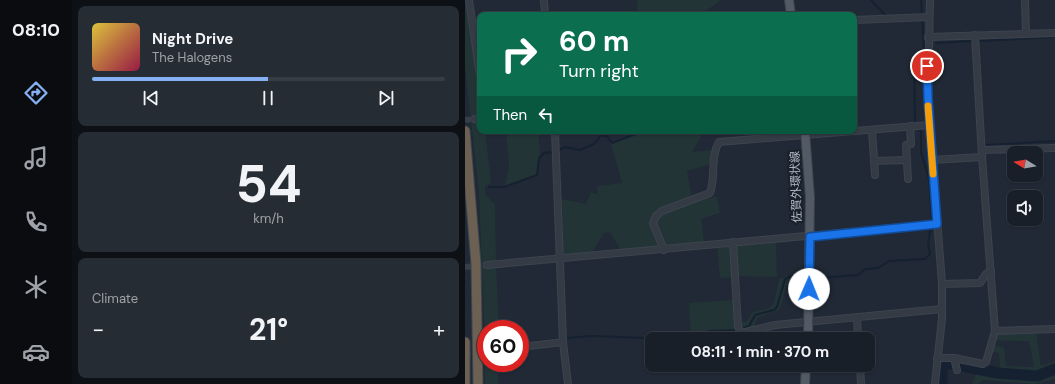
<!DOCTYPE html>
<html lang="en">
<head>
<meta charset="utf-8">
<style>
	:root { --surface:#181f28; --page:#252c34; --text:#f1f3f6; --muted:#9fa2a8; --line:#363d45; --accent:#85b0f1 }
	body { margin:0; font-family:"DM Sans","Noto Sans JP",sans-serif; background:var(--page); color:var(--text); height:100vh; display:flex; flex-direction:column; font-size:15px; white-space:nowrap }
	* { box-sizing:border-box; margin:0 }
	p { font-size:13px; color:var(--muted) }
	.icon { flex:none; width:22px; height:22px; fill:none; stroke:currentColor; stroke-width:2; stroke-linecap:round; stroke-linejoin:round }
	.map { position:relative; flex:1; overflow:hidden }
	.details { display:flex; flex-direction:column; gap:6px; padding:6px; background:#0d1116; width:393px }
	.details>* { flex:none }
	.banner { position:absolute; left:12px; top:12px; width:380px; height:122px; border-radius:8px; box-shadow:0 1px 3px #0004,0 0 0 1px var(--line); background:#0b6e4f; color:#fff; overflow:hidden }
	.needle { width:26px; rotate:281deg }
	.controls { position:absolute; left:542px; top:146px; display:grid; gap:8px }
	.controls a { display:grid; place-items:center; width:36px; height:36px; border-radius:8px; background:var(--surface); box-shadow:0 1px 3px #0004,0 0 0 1px var(--line); font-size:20px }
	.speed { position:absolute; left:12px; top:320px; display:flex; gap:8px; font-size:20px; font-weight:700; text-align:center }
	.speed>* { display:grid; place-content:center; width:52px; height:52px; border-radius:50%; background:var(--surface); box-shadow:0 1px 3px #0004,0 0 0 1px var(--line); line-height:1 }
	.speed .limit { border:6px solid #d22; background:#fff; color:#111 }
	.pin { position:absolute; display:grid; place-items:center; width:34px; height:34px; color:#fff; margin:-17px; border:2px solid #fff; border-radius:50%; box-shadow:0 1px 4px #0007 }
	.me { position:absolute; width:44px; margin:-22px; rotate:1deg; stroke-linejoin:round; filter:drop-shadow(0 0 3px #0008) }
	.turn { display:flex; align-items:center; gap:14px; height:84px; padding:0 16px; font-size:18px }
	.turn .icon { width:52px; height:52px; stroke-width:2.5 }
	.turn b { display:block; font-size:28px; line-height:34px }
	.then { display:flex; align-items:center; height:38px; padding:0 16px; background:#0003; gap:8px; font-size:15px }
	.big { font-size:30px; font-weight:700; line-height:1.1 }
	.details .widget { flex:1; display:flex; flex-direction:column; justify-content:center; gap:6px; min-width:0; padding:0 14px; border-radius:8px; background:var(--page) }
	.details .dial { align-items:center; gap:0 }
	.dial b { font-size:52px; line-height:1 }
	.song { display:flex; align-items:center; gap:12px }
	.cover { width:48px; height:48px; border-radius:6px; background:linear-gradient(135deg,hsl(50 70% 55%),hsl(340 70% 35%)) }
	.played { height:4px; border-radius:2px; background:linear-gradient(90deg,var(--accent) 50%,var(--line) 50%) }
	.keys { display:flex; justify-content:space-around; direction:ltr }
	.heat { display:flex; justify-content:space-between; align-items:center; font-size:22px; direction:ltr }
	.trip { position:absolute; left:180px; top:332px; width:230px; height:40px; border-radius:8px; background:var(--surface); box-shadow:0 1px 3px #0004,0 0 0 1px var(--line); font-weight:700; line-height:40px; text-align:center }
	main { display:flex; flex:1; min-height:0 }
	.dock { display:flex; flex-direction:column; width:72px; justify-content:space-around; align-items:center; background:#0a0c10; color:var(--muted) }
	.dock .icon { width:28px; height:28px }
	.dock .active { color:var(--accent) }
	.dock b { font-size:18px; color:var(--text) }
	.map>svg:first-child { display:block }
	.green { fill:#223436 }
	.lines { fill:none; stroke-linecap:round; stroke-linejoin:round }
	.stream { stroke:#152131; stroke-width:2 }
	.river { stroke:#152131; stroke-width:11 }
	.minor-tunnel { stroke:#353e4a; stroke-width:6; stroke-dasharray:6 3; stroke-linecap:butt }
	.minor-casing { stroke:#3d444f; stroke-width:8 }
	.major-casing { stroke:#3d444f; stroke-width:10 }
	.highway-casing { stroke:#3e4650; stroke-width:11 }
	.minor { stroke:#343b45; stroke-width:6 }
	.major { stroke:#525a65; stroke-width:8 }
	.highway { stroke:#6b6051; stroke-width:9 }
	.route-casing { stroke:#114b97; stroke-width:10 }
	.route { stroke:#1a73e8; stroke-width:7 }
	.slow { stroke:#f59e0b; stroke-width:7 }
	.labels { text-anchor:middle; dominant-baseline:central; stroke-width:4; stroke-linejoin:round; paint-order:stroke }
	.street-label { font-size:12px; fill:#aeb6c2; stroke:#19202a }
</style>
</head>
<body>
<main>
<nav class="dock">
<b>08:10</b>
<svg class="icon active" aria-label="directions" viewBox="0 0 24 24"><path d="M12 3l9 9-9 9-9-9zM9 14v-3h6M13 9l2 2-2 2"/></svg>
<svg class="icon" aria-label="music" viewBox="0 0 24 24"><path d="M9 18V5l10-2v13"/><circle cx="6" cy="18" r="3"/><circle cx="16" cy="16" r="3"/></svg>
<svg class="icon" aria-label="phone" viewBox="0 0 24 24"><path d="M5 4h4l2 5-3 2q2 4 5 5l2-3 5 2v4C11 20 4 13 5 4z"/></svg>
<svg class="icon" aria-label="climate" viewBox="0 0 24 24"><path d="M12 3v18M4 7l16 10M4 17L20 7"/></svg>
<svg class="icon" aria-label="car" viewBox="0 0 24 24"><path d="M5 17H2v-5l4-1 3-4h7l3 4 3 1v5h-3M9 17h6M6 11h13"/><circle cx="7" cy="17" r="2"/><circle cx="17" cy="17" r="2"/></svg>
</nav>
<section class="details">
<div class="widget">
<div class="song"><i class="cover"></i><div><b>Night Drive</b><p>The Halogens</p></div></div>
<div class="played"></div>
<div class="keys"><svg class="icon" aria-label="previous" viewBox="0 0 24 24"><path d="M18 5L8 12l10 7zM5 5v14"/></svg><svg class="icon" aria-label="pause" viewBox="0 0 24 24"><path d="M8 5v14M16 5v14"/></svg><svg class="icon" aria-label="next" viewBox="0 0 24 24"><path d="M6 5l10 7-10 7zM19 5v14"/></svg></div>
</div>
<div class="widget dial"><b>54</b><p>km/h</p></div>
<div class="widget"><p>Climate</p>
<div class="heat"><a>−</a><b class="big">21°</b><a>+</a></div>
</div>
</section>
<div class="map">
<svg width="590" height="384" viewBox="0 0 590 384">
	<rect width="100%" height="100%" fill="#202935"/>
	<g class="green">
		<polygon points="0,0 15,96 15,113 9,119 15,122 15,131 20,131 26,183 20,186 20,194 30,205 31,262 20,265 31,267 34,329 21,329 21,363 33,363 33,384 20,384 19,320 14,192 0,67"/>
		<path d="M172 0H255C234 22 200 15 173 15Z"/>
		<polygon points="41,131 73,131 75,153 71,175 40,186 44,165"/>
		<polygon points="171,131 251,131 239,131 227,152 247,150 246,164 222,171 227,198 197,211 252,196 255,213 236,219 239,243 156,251 145,232 139,233 126,254 98,254 97,199 121,204 126,192 133,195 132,186 157,183 146,143 171,134"/>
		<polygon points="311,242 312,277 273,276 271,245"/>
		<polygon points="268,245 269,277 255,278 252,246"/>
		<polygon points="324,275 337,275 337,281 322,286 314,310 292,318 289,328 278,331 275,324 282,321 288,312 305,308 309,302 314,279"/>
		<polygon points="270,300 271,334 226,337 224,303"/>
		<polygon points="571,332 576,366 590,361 590,366 572,373 535,369 534,353 525,351 531,345 539,348 541,366 569,367 564,341 545,341 531,340 532,333"/>
		<path d="M512 372C544 377 557 382 590 372V379L569 384 517 380 514 384H507Z"/>
	</g>
	<g class="lines">
		<g class="stream">
			<polyline points="406,0 421,16"/>
			<polyline points="514,41 590,37"/>
			<polyline points="471,43 507,41"/>
			<polyline points="521,145 590,141"/>
			<polyline points="94,150 100,147 115,150 129,144 136,135 143,137 147,143 171,134 171,131"/>
			<polyline points="514,160 516,191"/>
			<polyline points="24,187 39,187 72,175 74,158 79,153 89,152"/>
			<polyline points="354,278 393,275 400,269 413,268 424,261 460,259 465,254 463,243 467,222 464,179 456,152 456,132 450,121 449,57 451,54 459,51 456,0"/>
			<polyline points="101,338 127,336 209,339"/>
			<polyline points="213,339 245,331 273,330 284,326 290,315 309,310 312,307 320,279 326,276 334,276"/>
			<polyline points="55,343 95,339"/>
		</g>
		<polyline class="river" points="477,384 477,367 482,363 532,373 572,376 590,369"/>
		<g class="minor-tunnel">
			<polyline points="0,120 10,119"/>
			<polyline points="0,267 22,265"/>
			<polyline points="0,353 21,351"/>
		</g>
		<g class="minor-casing">
			<g id="minor">
				<polyline points="4,0 15,76"/>
				<polyline points="79,0 80,15"/>
				<polyline points="465,0 463,98 477,284 477,318 470,384"/>
				<polyline points="560,0 561,33"/>
				<polyline points="389,20 464,17"/>
				<polyline points="463,37 590,33"/>
				<polyline points="10,119 15,119"/>
				<polyline points="407,130 410,175"/>
				<polyline points="90,131 98,342 103,384"/>
				<polyline points="389,131 465,125"/>
				<polyline points="517,150 590,148"/>
				<polyline points="467,160 517,157"/>
				<polyline points="409,161 442,160"/>
				<polyline points="443,179 441,145 446,144 445,126"/>
				<polyline points="268,242 273,327 276,333 310,325 477,309"/>
				<path d="M199 250 188 223 191 216 197 211 245 193C251 176 245 157 254 142L389 131"/>
				<polyline points="22,265 472,224"/>
				<polyline points="477,284 515,283 521,274 526,271"/>
				<polyline points="392,317 393,339"/>
				<polyline points="530,331 590,329"/>
				<polyline points="55,347 98,342"/>
				<polyline points="472,358 489,358 518,364 521,362 530,331 517,157 510,35"/>
				<polyline points="489,358 492,370"/>
				<polyline points="395,365 396,384"/>
			</g>
		</g>
		<g class="major-casing">
			<g id="major">
				<polyline points="324,0 326,15"/>
				<polyline points="340,131 345,197 343,339"/>
				<polyline points="340,384 341,365"/>
			</g>
		</g>
		<g class="highway-casing">
			<g id="highway">
				<polyline points="0,131 11,264 13,384"/>
				<polyline points="0,342 0,384"/>
			</g>
		</g>
		<use href="#minor" class="minor"/>
		<use href="#major" class="major"/>
		<use href="#highway" class="highway"/>
	</g>
	<g class="lines">
		<g class="route-casing">
			<polyline id="route" points="344,289 345,237 472,224 463,98 462,66"/>
		</g>
		<use href="#route" class="route"/>
		<polyline class="slow" points="463,106 468,174"/>
	</g>
	<g class="labels">
		<g class="street-label">
			<text transform="translate(331 187) rotate(-92)">佐賀外環状線</text>
		</g>
	</g>
</svg>
<div class="controls">
<a><svg class="needle" viewBox="-14 -14 28 28"><path d="M0-13l5 13h-10z" fill="#e53935"/><path d="M0 13l5-13h-10z" fill="#9fa2a8"/></svg></a>
<a><svg class="icon" aria-label="sound" viewBox="0 0 24 24"><path d="M4 9h4l5-4v14l-5-4H4zM17 9q2 3 0 6"/></svg></a>
</div>
<div class="speed"><div class="limit">60</div></div>
<div class="pin" style="left:462px;top:66px;background:#d93025"><svg class="icon" aria-label="arrive" viewBox="0 0 24 24"><path d="M6 21V4h12l-3 4 3 4H6"/></svg></div>
<svg class="me" style="left:344px;top:289px" viewBox="-20 -20 40 40"><circle r="19" fill="#fff"/><path d="M0-13L10 11 0 6-10 11z" fill="#1a73e8"/></svg>
<div class="trip">08:11 · 1 min · 370 m</div>
<div class="banner">
<div class="turn"><svg class="icon" aria-label="right" viewBox="0 0 24 24"><path d="M7 20v-9h11M14 6l5 5-5 5"/></svg><div><b>60 m</b>Turn right</div></div>
<div class="then">Then<svg class="icon" aria-label="left" viewBox="0 0 24 24"><path d="M17 20v-9H6M10 6l-5 5 5 5"/></svg></div>
</div>
</div>
</main>
</body>
</html>
